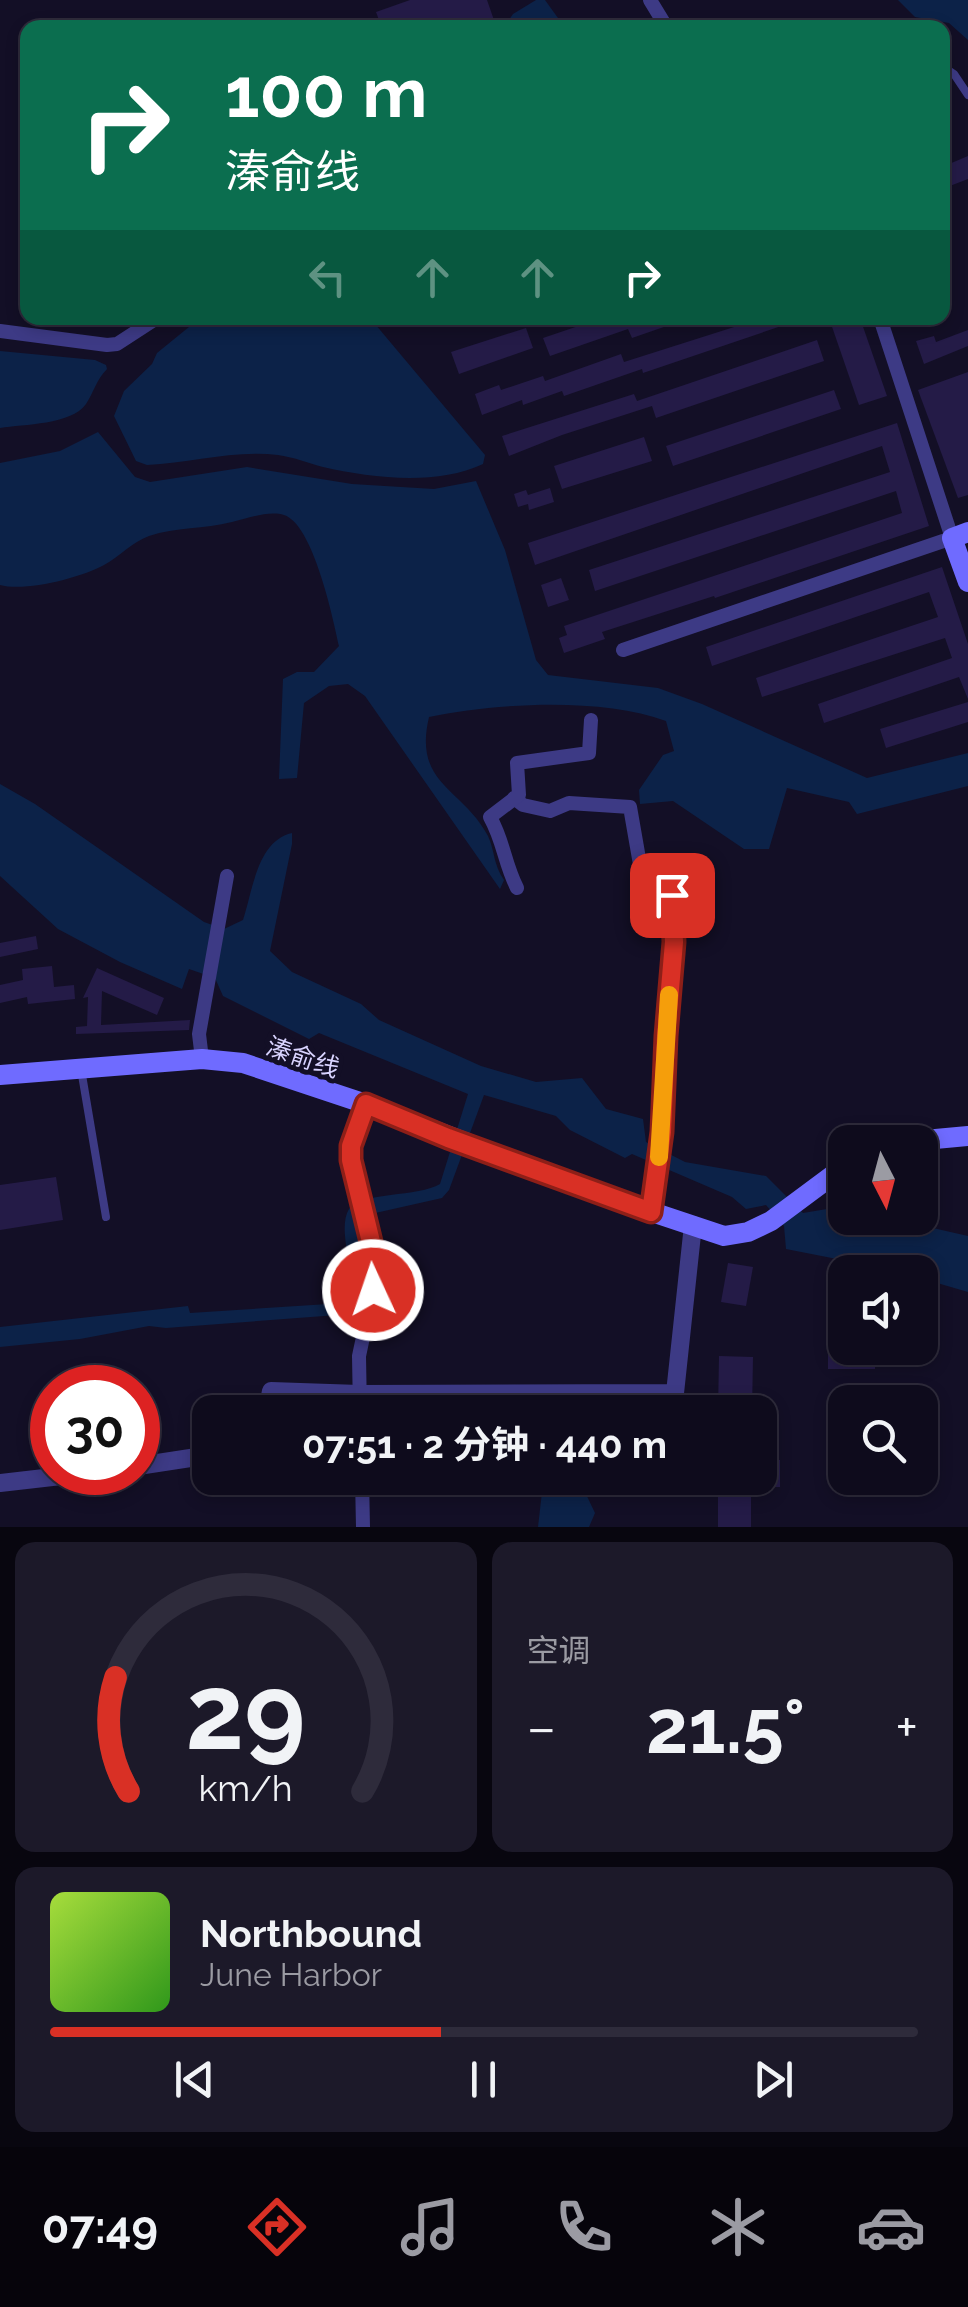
<!DOCTYPE html>
<html lang="zh">
<head>
<meta charset="utf-8">
<style>
	:root { --surface:#0e0b1c; --page:#1c1929; --text:#f1f3f6; --muted:#9b9ba3; --line:#2e2b3b; --accent:#d93025 }
	body { margin:0; font-family:Raleway,"Noto Sans SC",sans-serif; background:var(--page); color:var(--text); height:100vh; display:flex; flex-direction:column; font-size:38px; white-space:nowrap }
	* { box-sizing:border-box; margin:0 }
	p { font-size:32px; color:var(--muted) }
	.icon { flex:none; width:55px; height:55px; fill:none; stroke:currentColor; stroke-width:2; stroke-linecap:round; stroke-linejoin:round }
	.map { position:relative; height:1527px; overflow:hidden }
	.panel { display:flex; flex-direction:column; gap:15px; padding:15px; background:#08060f; flex:1 }
	.panel>* { flex:none }
	.banner { position:absolute; left:20px; top:20px; width:930px; height:305px; border-radius:20px; box-shadow:0 5px 15px #0003,0 0 0 2px var(--line); background:#0b6e4f; color:#fff; overflow:hidden }
	.needle { width:65px; rotate:174deg }
	.buttons { position:absolute; left:828px; top:1125px; display:grid; gap:20px }
	.buttons a { display:grid; place-items:center; width:110px; height:110px; border-radius:20px; background:var(--surface); box-shadow:0 5px 15px #0003,0 0 0 2px var(--line); font-size:50px }
	.speed { position:absolute; left:30px; top:1365px; display:flex; gap:20px; font-size:50px; font-weight:700; text-align:center }
	.speed>* { display:grid; place-content:center; width:130px; height:130px; border-radius:50%; background:var(--surface); box-shadow:0 5px 15px #0003,0 0 0 2px var(--line); line-height:1 }
	.speed .limit { border:15px solid #d22; background:#fff; color:#111 }
	.pin { position:absolute; display:grid; place-items:center; width:85px; height:85px; color:#fff; margin:-42px; border-radius:20px; box-shadow:0 5px 15px #0006 }
	.me { position:absolute; width:110px; margin:-55px; rotate:357deg; stroke-linejoin:round; filter:drop-shadow(0 0 8px #0008) }
	.turn { display:flex; align-items:center; gap:35px; height:210px; padding:0 40px; font-size:45px }
	.turn .icon { width:130px; height:130px; stroke-width:2.5 }
	.turn b { display:block; font-size:70px; line-height:85px }
	.lanes { display:flex; align-items:center; height:95px; padding:0 40px; background:#0003; justify-content:center; gap:50px; direction:ltr }
	.lanes .off { opacity:.35 }
	.big { font-size:75px; font-weight:700; line-height:1.1 }
	.panel .card { flex:1; display:flex; flex-direction:column; justify-content:center; gap:15px; min-width:0; padding:0 35px; border-radius:20px; background:var(--page) }
	.panel .dial { align-items:center; gap:0 }
	.dial svg { height:260px; overflow:visible; fill:none; stroke:var(--line); stroke-width:7; stroke-linecap:round; text-anchor:middle }
	.dial text { fill:var(--text); stroke:none }
	.song { display:flex; align-items:center; gap:30px }
	.cover { width:120px; height:120px; border-radius:15px; background:linear-gradient(135deg,hsl(80 70% 55%),hsl(110 70% 35%)) }
	.played { height:10px; border-radius:5px; background:linear-gradient(90deg,var(--accent) 45%,var(--line) 45%) }
	.keys { display:flex; justify-content:space-around; direction:ltr }
	.heat { display:flex; justify-content:space-between; align-items:center; font-size:55px; direction:ltr }
	.panel .tiles { flex:1; display:grid; gap:15px; grid-template-columns:1fr 1fr }
	.card:last-child { grid-column:span 2 }
	.trip { position:absolute; left:192px; top:1395px; width:585px; height:100px; border-radius:20px; background:var(--surface); box-shadow:0 5px 15px #0003,0 0 0 2px var(--line); font-weight:700; line-height:100px; text-align:center }
	.tabs { display:flex; height:160px; justify-content:space-around; align-items:center; background:#06040b; color:var(--muted) }
	.tabs .icon { width:70px; height:70px }
	.tabs .selected { color:var(--accent) }
	.tabs b { font-size:45px; color:var(--text) }
	.map>svg:first-child { display:block }
	.water { fill:#0c2248 }
	.building { fill:#241b47 }
	.lines { fill:none; stroke-linecap:round; stroke-linejoin:round }
	.service { stroke:#3d3a85; stroke-width:8 }
	.minor { stroke:#3d3a85; stroke-width:14 }
	.tertiary { stroke:#3d3a85; stroke-width:18 }
	.secondary { stroke:#6f6bff; stroke-width:20 }
	.route-casing { stroke:#8d1f18; stroke-width:25 }
	.route { stroke:#d93025; stroke-width:18 }
	.slow { stroke:#f59e0b; stroke-width:18 }
	.labels { text-anchor:middle; dominant-baseline:central; stroke-width:10; stroke-linejoin:round; paint-order:stroke }
	.street-label { font-size:25px; fill:#d9d4ff; stroke:#130f26 }
</style>
</head>
<body>
<div class="map">
<svg width="968" height="1527" viewBox="0 0 968 1527">
	<rect width="100%" height="100%" fill="#130f26"/>
	<g class="water">
		<polygon points="536,0 545,0 563,25 504,27 513,14"/>
		<polygon points="898,0 968,0 968,40 949,23 915,17"/>
		<path d="M200 318H370L485 455 483 464C436 486 372 478 323 467 308 463 293 457 278 455 233 450 191 463 147 465L136 461 114 416 124 391 152 364 157 353Z"/>
		<path d="M0 351 95 360 106 365 107 369C96 380 94 392 86 404 71 425 24 424 0 428Z"/>
		<path d="M98 432 135 477 150 482 247 467 352 484 434 489 476 481 505 550 536 660 548 675 658 688 702 704 867 778 968 753V786L857 814 849 802 787 788 769 849H744L673 801 640 804 639 790 663 755 674 751 666 721C601 697 497 703 429 717 413 785 462 787 488 836 495 851 493 864 504 880L500 889 365 696 348 684 329 686 304 703 297 778 279 779 283 679 297 672H314L339 646C333 618 313 524 284 515 268 510 247 519 232 522 204 529 176 527 149 536 132 542 119 557 104 565 80 578 25 592 0 585V463L60 451Z"/>
		<path d="M0 784 35 804 204 922 224 929 243 920C253 890 257 841 292 833V844L270 951 292 972 361 1004 379 1020 481 1066 536 1082 582 1078 606 1109 643 1119 646 1142 685 1162 766 1176 803 1213 845 1206V1218H889L968 1236V1292L920 1278V1272H903L786 1249 784 1226 766 1205 746 1209 732 1197 632 1154 625 1158 570 1130 556 1116 484 1095 449 1190 442 1198 362 1216 358 1224 362 1299 361 1307 351 1314 166 1328 149 1326 80 1339 0 1347V1327L188 1306 190 1313 344 1303C361 1279 335 1233 349 1209 360 1192 419 1197 440 1184L468 1094 319 1033 309 1039 223 996 215 978 189 969 182 989 120 962 58 929 0 876Z"/>
		<polygon points="546,1490 584,1490 595,1513 589,1527 538,1527 542,1492"/>
	</g>
	<g class="building">
		<polygon points="410,0 487,0 495,23 483,28 382,28 376,12"/>
		<polygon points="968,156 968,179 942,189 942,167"/>
		<polygon points="602,318 609,318 611,324 629,318 687,319 632,338 628,329 550,356 543,338"/>
		<polygon points="752,318 802,319 643,373 642,369 564,396 562,391 523,405 522,400 482,415 475,394 499,385 501,390 543,376 545,381 621,354 624,362 753,321"/>
		<polygon points="829,318 860,318 887,396 859,405"/>
		<polygon points="526,328 533,348 459,374 451,352"/>
		<polygon points="968,330 968,346 924,364 916,341 934,336 936,342"/>
		<polygon points="817,340 824,361 656,418 652,406 562,435 509,456 502,436 634,394 637,401"/>
		<polygon points="968,372 968,495 958,498 918,390"/>
		<polygon points="834,390 841,409 673,466 666,446"/>
		<polygon points="897,423 929,526 715,598 714,596 602,632 605,639 564,653 559,638 567,635 564,626 902,513 896,491 595,591 589,570 890,472 882,446 535,565 528,543"/>
		<polygon points="644,437 652,461 562,489 554,466"/>
		<polygon points="550,488 554,502 529,510 528,504 518,507 514,494 526,490 528,495"/>
		<polygon points="942,567 968,644 968,699 959,677 824,723 818,704 952,658 945,638 762,697 756,678 938,617 929,592 712,666 706,647"/>
		<polygon points="561,578 569,600 548,607 541,585"/>
		<polygon points="968,702 968,722 886,748 880,729"/>
		<polygon points="36,936 38,949 0,957 0,943"/>
		<polygon points="52,966 54,987 74,985 75,999 28,1004 27,997 0,1003 0,985 23,980 22,969"/>
		<polygon points="97,968 164,998 157,1015 102,991 101,1025 190,1020 189,1030 76,1034 76,1027 87,1026 88,997 83,998"/>
		<polygon points="56,1177 63,1220 0,1230 0,1185"/>
		<polygon points="728,1263 753,1267 746,1306 721,1302"/>
		<polygon points="828,1292 845,1293 845,1348 875,1348 875,1369 828,1369"/>
		<polygon points="719,1356 753,1357 752,1412 718,1412"/>
		<polygon points="760,1460 780,1460 780,1487 751,1487 751,1527 718,1527 718,1478 760,1478"/>
	</g>
	<g class="lines">
		<g class="service">
			<polyline points="942,66 954,74 968,95"/>
			<polyline points="81,1069 106,1217"/>
		</g>
		<g class="minor">
			<polyline points="650,0 667,28"/>
			<polyline points="0,331 107,345 117,344 157,318"/>
			<polyline points="623,650 952,538 880,318"/>
			<polyline points="514,798 523,805 550,811 569,803 630,807 645,893 673,895 674,942 666,1036 662,1132 651,1212"/>
			<path d="M517 888C504 862 504 842 490 817L519 795 517 763 589 753 591 720"/>
			<polyline points="202,1059 199,1034 227,876"/>
			<polyline points="360,1412 359,1356 373,1290 372,1246 351,1145 366,1104"/>
			<polyline points="362,1478 363,1527"/>
		</g>
		<g class="tertiary">
			<polyline points="267,1412 271,1391 359,1394 675,1393 693,1225"/>
			<polyline points="138,1466 210,1455"/>
			<polyline points="0,1483 96,1472"/>
		</g>
		<g class="secondary">
			<polyline points="968,532 952,538 968,582"/>
			<polyline points="0,1075 202,1059 243,1063 366,1104 613,1199 724,1236 748,1232 771,1221 845,1166"/>
			<polyline points="903,1142 968,1136"/>
		</g>
	</g>
	<g class="lines">
		<g class="route-casing">
			<polyline id="route" points="373,1290 372,1246 351,1160 351,1146 366,1104 448,1138 651,1212 662,1132 666,1036 674,942 672,895"/>
		</g>
		<use href="#route" class="route"/>
		<polyline class="slow" points="659,1157 669,995"/>
	</g>
	<g class="labels">
		<g class="street-label">
			<text transform="translate(303 1057) rotate(19)">溱俞线</text>
		</g>
	</g>
</svg>
<div class="buttons">
<a><svg class="needle" viewBox="-14 -14 28 28"><path d="M0-13l5 13h-10z" fill="#e53935"/><path d="M0 13l5-13h-10z" fill="#9b9ba3"/></svg></a>
<a><svg class="icon" aria-label="sound" viewBox="0 0 24 24"><path d="M4 9h4l5-4v14l-5-4H4zM17 9q2 3 0 6"/></svg></a>
<a><svg class="icon" aria-label="search" viewBox="0 0 24 24"><circle cx="10" cy="10" r="6"/><path d="M15 15l6 6"/></svg></a>
</div>
<div class="speed"><div class="limit">30</div></div>
<div class="pin" style="left:672px;top:895px;background:#d93025"><svg class="icon" aria-label="arrive" viewBox="0 0 24 24"><path d="M6 21V4h12l-3 4 3 4H6"/></svg></div>
<svg class="me" style="left:373px;top:1290px" viewBox="-20 -20 40 40"><circle r="17" fill="#d93025" stroke="#fff" stroke-width="3"/><path d="M0-11L8 9 0 5-8 9z" fill="#fff"/></svg>
<div class="trip">07:51 · 2 分钟 · 440 m</div>
<div class="banner">
<div class="turn"><svg class="icon" aria-label="right" viewBox="0 0 24 24"><path d="M7 20v-9h11M14 6l5 5-5 5"/></svg><div><b>100 m</b>溱俞线</div></div>
<div class="lanes"><svg class="icon off" aria-label="left" viewBox="0 0 24 24"><path d="M17 20v-9H6M10 6l-5 5 5 5"/></svg><svg class="icon off" aria-label="ahead" viewBox="0 0 24 24"><path d="M12 20V5M6 11l6-6 6 6"/></svg><svg class="icon off" aria-label="ahead" viewBox="0 0 24 24"><path d="M12 20V5M6 11l6-6 6 6"/></svg><svg class="icon" aria-label="right" viewBox="0 0 24 24"><path d="M7 20v-9h11M14 6l5 5-5 5"/></svg></div>
</div>
</div>
<section class="panel">
<div class="tiles">
<div class="card dial"><svg viewBox="0 0 100 80">
<path d="M14 69A42 42 0 1 1 86 69"/>
<path d="M14 69A42 42 0 0 1 10 34" stroke="#d93025"/>
<text x="50" y="56" font-size="32" font-weight="700">29</text>
<text x="50" y="72" font-size="11">km/h</text>
</svg></div>
<div class="card"><p>空调</p>
<div class="heat"><a>−</a><b class="big">21.5°</b><a>+</a></div>
</div>
<div class="card">
<div class="song"><i class="cover"></i><div><b>Northbound</b><p>June Harbor</p></div></div>
<div class="played"></div>
<div class="keys"><svg class="icon" aria-label="previous" viewBox="0 0 24 24"><path d="M18 5L8 12l10 7zM5 5v14"/></svg><svg class="icon" aria-label="pause" viewBox="0 0 24 24"><path d="M8 5v14M16 5v14"/></svg><svg class="icon" aria-label="next" viewBox="0 0 24 24"><path d="M6 5l10 7-10 7zM19 5v14"/></svg></div>
</div>
</div>
</section>
<nav class="tabs">
<b>07:49</b>
<svg class="icon selected" aria-label="directions" viewBox="0 0 24 24"><path d="M12 3l9 9-9 9-9-9zM9 14v-3h6M13 9l2 2-2 2"/></svg>
<svg class="icon" aria-label="music" viewBox="0 0 24 24"><path d="M9 18V5l10-2v13"/><circle cx="6" cy="18" r="3"/><circle cx="16" cy="16" r="3"/></svg>
<svg class="icon" aria-label="phone" viewBox="0 0 24 24"><path d="M5 4h4l2 5-3 2q2 4 5 5l2-3 5 2v4C11 20 4 13 5 4z"/></svg>
<svg class="icon" aria-label="climate" viewBox="0 0 24 24"><path d="M12 3v18M4 7l16 10M4 17L20 7"/></svg>
<svg class="icon" aria-label="car" viewBox="0 0 24 24"><path d="M5 17H2v-5l4-1 3-4h7l3 4 3 1v5h-3M9 17h6M6 11h13"/><circle cx="7" cy="17" r="2"/><circle cx="17" cy="17" r="2"/></svg>
</nav>
</body>
</html>
